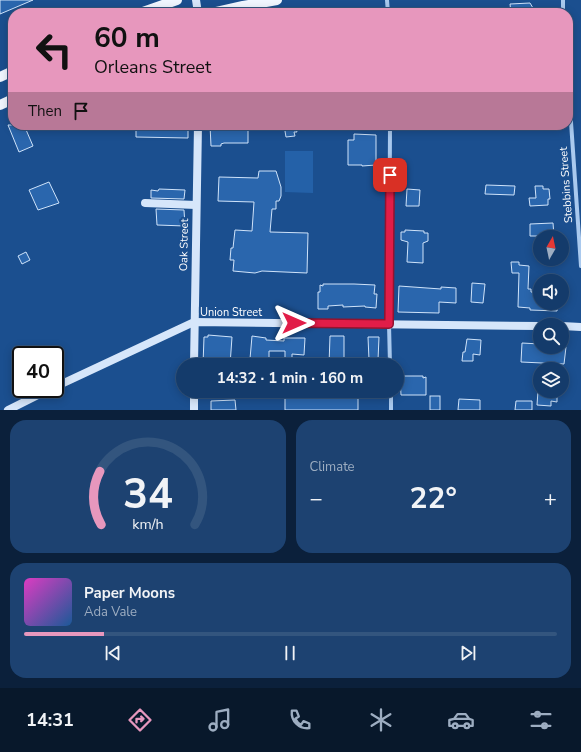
<!DOCTYPE html>
<html lang="en">
<head>
<meta charset="utf-8">
<style>
	:root { --surface:#143b6b; --page:#1d4271; --text:#f1f3f6; --muted:#9dadc1; --line:#33557e; --accent:#e797bd }
	body { margin:0; font-family:"Nunito Sans",sans-serif; background:var(--page); color:var(--text); height:100vh; display:flex; flex-direction:column; font-size:15px; white-space:nowrap }
	* { box-sizing:border-box; margin:0 }
	p { font-size:13px; color:var(--muted) }
	.icon { flex:none; width:22px; height:22px; fill:none; stroke:currentColor; stroke-width:2; stroke-linecap:round; stroke-linejoin:round }
	.map { position:relative; height:410px; overflow:hidden }
	.panel { display:flex; flex-direction:column; gap:10px; padding:10px; background:#0b203b; flex:1 }
	.panel>* { flex:none }
	.hud { position:absolute; left:8px; top:8px; width:565px; height:122px; border-radius:16px; box-shadow:0 2px 10px #0003,0 0 0 1px var(--line); background:#e797bd; color:#111; overflow:hidden }
	.needle { width:26px; rotate:9deg }
	.controls { position:absolute; left:533px; top:230px; display:grid; gap:8px }
	.controls a { display:grid; place-items:center; width:36px; height:36px; border-radius:50%; background:var(--surface); box-shadow:0 2px 10px #0003,0 0 0 1px var(--line); font-size:20px }
	.speed { position:absolute; left:12px; top:346px; display:flex; gap:8px; font-size:20px; font-weight:700; text-align:center }
	.speed>* { display:grid; place-content:center; width:52px; height:52px; border-radius:50%; background:var(--surface); box-shadow:0 2px 10px #0003,0 0 0 1px var(--line); line-height:1 }
	.speed .limit { border:2px solid #111; border-radius:6px; background:#fff; color:#111 }
	.pin { position:absolute; display:grid; place-items:center; width:34px; height:34px; color:#fff; margin:-17px; border-radius:8px; box-shadow:0 2px 6px #0006 }
	.me { position:absolute; width:44px; margin:-22px; rotate:90deg; stroke-linejoin:round; filter:drop-shadow(0 0 3px #0008) }
	.turn { display:flex; align-items:center; gap:14px; height:84px; padding:0 20px; font-size:18px }
	.turn .icon { width:52px; height:52px; stroke-width:2.5 }
	.turn b { display:block; font-size:28px; line-height:34px }
	.then { display:flex; align-items:center; height:38px; padding:0 20px; background:#0003; gap:8px; font-size:15px }
	.big { font-size:30px; font-weight:700; line-height:1.1 }
	.panel .widget { flex:1; display:flex; flex-direction:column; justify-content:center; gap:6px; min-width:0; padding:0 14px; border-radius:16px; background:var(--page) }
	.panel .dial { align-items:center; gap:0 }
	.dial svg { height:104px; overflow:visible; fill:none; stroke:var(--line); stroke-width:7; stroke-linecap:round; text-anchor:middle }
	.dial text { fill:var(--text); stroke:none }
	.song { display:flex; align-items:center; gap:12px }
	.cover { width:48px; height:48px; border-radius:6px; background:linear-gradient(135deg,hsl(310 70% 55%),hsl(210 70% 35%)) }
	.played { height:4px; border-radius:2px; background:linear-gradient(90deg,var(--accent) 15%,var(--line) 15%) }
	.keys { display:flex; justify-content:space-around; direction:ltr }
	.heat { display:flex; justify-content:space-between; align-items:center; font-size:22px; direction:ltr }
	.panel .tiles { flex:1; display:grid; gap:10px; grid-template-columns:1fr 1fr }
	.widget:last-child { grid-column:span 2 }
	.trip { position:absolute; left:176px; top:358px; width:228px; height:40px; border-radius:20px; background:var(--surface); box-shadow:0 2px 10px #0003,0 0 0 1px var(--line); font-weight:700; line-height:40px; text-align:center }
	.tabs { display:flex; height:64px; justify-content:space-around; align-items:center; background:#08182b; color:var(--muted) }
	.tabs .icon { width:28px; height:28px }
	.tabs .current { color:var(--accent) }
	.tabs b { font-size:18px; color:var(--text) }
	.map>svg:first-child { display:block }
	.green { fill:#2461a8 }
	.building { fill:#2a66ad; stroke:#cfe3fa }
	.lines { fill:none; stroke-linecap:round; stroke-linejoin:round }
	.street { stroke:#a9c9ee; stroke-width:4 }
	.secondary { stroke:#d6e6fa; stroke-width:8 }
	.primary { stroke:#f0f6ff; stroke-width:10 }
	.route-casing { stroke:#92132f; stroke-width:10 }
	.route { stroke:#e11d48; stroke-width:7 }
	.labels { text-anchor:middle; dominant-baseline:central; stroke-width:4; stroke-linejoin:round; paint-order:stroke }
	.street-label { font-size:11px; fill:#fff; stroke:#1b4f8f }
</style>
</head>
<body>
<div class="map">
<svg width="581" height="410" viewBox="0 0 581 410">
	<rect width="100%" height="100%" fill="#1b4f8f"/>
	<polygon class="green" points="285,151 313,151 313,193 285,192"/>
	<g class="building">
		<polygon points="0,0 33,0 0,14"/>
		<polygon points="530,3 536,13 511,13 510,4"/>
		<polygon points="8,125 24,125 33,146 19,152"/>
		<polygon points="136,125 188,125 188,138 136,137"/>
		<polygon points="210,125 248,125 248,143 224,143 221,144 221,146 211,146"/>
		<polygon points="284,125 295,125 297,132 294,132 295,136 286,137"/>
		<polygon points="354,134 376,135 376,165 362,166 362,165 348,165 348,140 354,140"/>
		<polygon points="259,171 276,171 281,187 281,196 279,201 276,201 276,209 272,209 270,232 308,233 307,273 262,271 255,273 233,271 234,260 230,260 231,248 233,248 235,230 252,231 254,202 218,201 219,177 258,178"/>
		<polygon points="49,182 59,203 38,210 29,190"/>
		<polygon points="486,185 515,186 514,195 485,194"/>
		<polygon points="535,186 543,186 543,189 549,189 550,199 548,199 548,205 530,206 529,198 536,198"/>
		<polygon points="159,189 185,190 184,199 151,198 151,190 158,191"/>
		<polygon points="407,189 420,190 419,206 406,206"/>
		<polygon points="156,209 184,210 185,226 157,225"/>
		<polygon points="553,223 554,236 530,236 530,224"/>
		<polygon points="405,230 424,231 424,233 428,233 428,241 423,243 423,263 407,262 408,242 401,240 401,232 405,232"/>
		<polygon points="26,252 30,260 22,264 18,256"/>
		<polygon points="511,262 519,262 519,265 529,266 528,289 531,289 531,292 540,293 540,303 558,303 557,311 530,310 530,308 518,307 519,273 512,273"/>
		<polygon points="472,283 485,284 483,303 471,302"/>
		<polygon points="323,284 354,284 375,285 374,294 377,294 376,308 365,307 365,306 343,307 343,305 328,306 328,309 318,309 318,292 320,292 320,285 323,286"/>
		<polygon points="399,286 441,289 441,287 456,288 456,303 439,302 439,313 398,312"/>
		<polygon points="208,335 232,337 230,365 203,365 204,337 208,337"/>
		<polygon points="252,336 266,338 266,340 284,341 284,338 305,338 304,355 292,354 292,365 285,365 285,351 269,351 269,360 267,359 267,361 250,359"/>
		<polygon points="330,336 344,336 344,364 329,365"/>
		<polygon points="368,337 379,337 378,360 369,360"/>
		<polygon points="467,339 481,340 480,355 473,354 473,361 462,361 463,352 465,352"/>
		<polygon points="522,343 540,344 540,347 566,347 564,364 521,362"/>
		<polygon points="400,376 423,376 423,378 426,377 426,395 401,395"/>
		<polygon points="285,391 293,391 293,397 319,398 319,391 329,391 328,396 346,397 346,393 358,393 358,410 285,410"/>
		<polygon points="538,391 557,393 557,402 551,401 551,406 537,405"/>
		<rect x="430" y="396" width="10" height="14"/>
		<polygon points="459,399 480,400 480,410 458,410"/>
		<polygon points="235,400 236,410 211,410 211,401"/>
		<polygon points="516,401 532,401 532,410 515,410"/>
	</g>
	<g class="lines">
		<g class="street">
			<polyline points="387,0 388,13"/>
			<polyline points="563,0 563,13"/>
			<polyline points="568,79 581,266"/>
			<polyline points="390,365 389,324 390,125"/>
			<polyline points="391,391 391,410"/>
		</g>
		<g class="secondary">
			<polyline points="196,0 198,13"/>
			<polyline points="145,203 196,205"/>
			<polyline points="562,326 581,327"/>
			<polyline points="194,365 198,125"/>
			<polyline points="55,387 194,322 540,326"/>
			<polyline points="194,391 194,410"/>
			<polyline points="8,410 50,389"/>
		</g>
		<g class="primary">
			<polyline points="140,13 177,0"/>
			<polyline points="212,13 243,6 277,0"/>
			<polyline points="0,77 13,71"/>
			<polyline points="0,105 13,99"/>
		</g>
	</g>
	<g class="lines">
		<g class="route-casing">
			<polyline id="route" points="294,323 389,324 390,175"/>
		</g>
		<use href="#route" class="route"/>
	</g>
	<g class="labels">
		<g class="street-label">
			<text transform="translate(566 185) rotate(-94)">Stebbins Street</text>
			<text transform="translate(184 245) rotate(-89)">Oak Street</text>
			<text x="231" y="312">Union Street</text>
		</g>
	</g>
</svg>
<div class="controls">
<a><svg class="needle" viewBox="-14 -14 28 28"><path d="M0-13l5 13h-10z" fill="#e53935"/><path d="M0 13l5-13h-10z" fill="#9dadc1"/></svg></a>
<a><svg class="icon" aria-label="sound" viewBox="0 0 24 24"><path d="M4 9h4l5-4v14l-5-4H4zM17 9q2 3 0 6"/></svg></a>
<a><svg class="icon" aria-label="search" viewBox="0 0 24 24"><circle cx="10" cy="10" r="6"/><path d="M15 15l6 6"/></svg></a>
<a><svg class="icon" aria-label="layers" viewBox="0 0 24 24"><path d="M12 4l9 5-9 5-9-5zM3 14l9 5 9-5"/></svg></a>
</div>
<div class="speed"><div class="limit">40</div></div>
<div class="pin" style="left:390px;top:175px;background:#d93025"><svg class="icon" aria-label="arrive" viewBox="0 0 24 24"><path d="M6 21V4h12l-3 4 3 4H6"/></svg></div>
<svg class="me" style="left:294px;top:323px" viewBox="-20 -20 40 40"><path d="M0-17L14 15 0 8-14 15z" fill="#e11d48" stroke="#fff" stroke-width="4"/></svg>
<div class="trip">14:32 · 1 min · 160 m</div>
<div class="hud">
<div class="turn"><svg class="icon" aria-label="left" viewBox="0 0 24 24"><path d="M17 20v-9H6M10 6l-5 5 5 5"/></svg><div><b>60 m</b>Orleans Street</div></div>
<div class="then">Then<svg class="icon" aria-label="arrive" viewBox="0 0 24 24"><path d="M6 21V4h12l-3 4 3 4H6"/></svg></div>
</div>
</div>
<section class="panel">
<div class="tiles">
<div class="widget dial"><svg viewBox="0 0 100 80">
<path d="M14 69A42 42 0 1 1 86 69"/>
<path d="M14 69A42 42 0 0 1 13 28" stroke="#e797bd"/>
<text x="50" y="56" font-size="32" font-weight="700">34</text>
<text x="50" y="72" font-size="11">km/h</text>
</svg></div>
<div class="widget"><p>Climate</p>
<div class="heat"><a>−</a><b class="big">22°</b><a>+</a></div>
</div>
<div class="widget">
<div class="song"><i class="cover"></i><div><b>Paper Moons</b><p>Ada Vale</p></div></div>
<div class="played"></div>
<div class="keys"><svg class="icon" aria-label="previous" viewBox="0 0 24 24"><path d="M18 5L8 12l10 7zM5 5v14"/></svg><svg class="icon" aria-label="pause" viewBox="0 0 24 24"><path d="M8 5v14M16 5v14"/></svg><svg class="icon" aria-label="next" viewBox="0 0 24 24"><path d="M6 5l10 7-10 7zM19 5v14"/></svg></div>
</div>
</div>
</section>
<nav class="tabs">
<b>14:31</b>
<svg class="icon current" aria-label="directions" viewBox="0 0 24 24"><path d="M12 3l9 9-9 9-9-9zM9 14v-3h6M13 9l2 2-2 2"/></svg>
<svg class="icon" aria-label="music" viewBox="0 0 24 24"><path d="M9 18V5l10-2v13"/><circle cx="6" cy="18" r="3"/><circle cx="16" cy="16" r="3"/></svg>
<svg class="icon" aria-label="phone" viewBox="0 0 24 24"><path d="M5 4h4l2 5-3 2q2 4 5 5l2-3 5 2v4C11 20 4 13 5 4z"/></svg>
<svg class="icon" aria-label="climate" viewBox="0 0 24 24"><path d="M12 3v18M4 7l16 10M4 17L20 7"/></svg>
<svg class="icon" aria-label="car" viewBox="0 0 24 24"><path d="M5 17H2v-5l4-1 3-4h7l3 4 3 1v5h-3M9 17h6M6 11h13"/><circle cx="7" cy="17" r="2"/><circle cx="17" cy="17" r="2"/></svg>
<svg class="icon" aria-label="filters" viewBox="0 0 24 24"><path d="M4 7h16M4 17h16"/><circle cx="9" cy="7" r="2"/><circle cx="15" cy="17" r="2"/></svg>
</nav>
</body>
</html>
